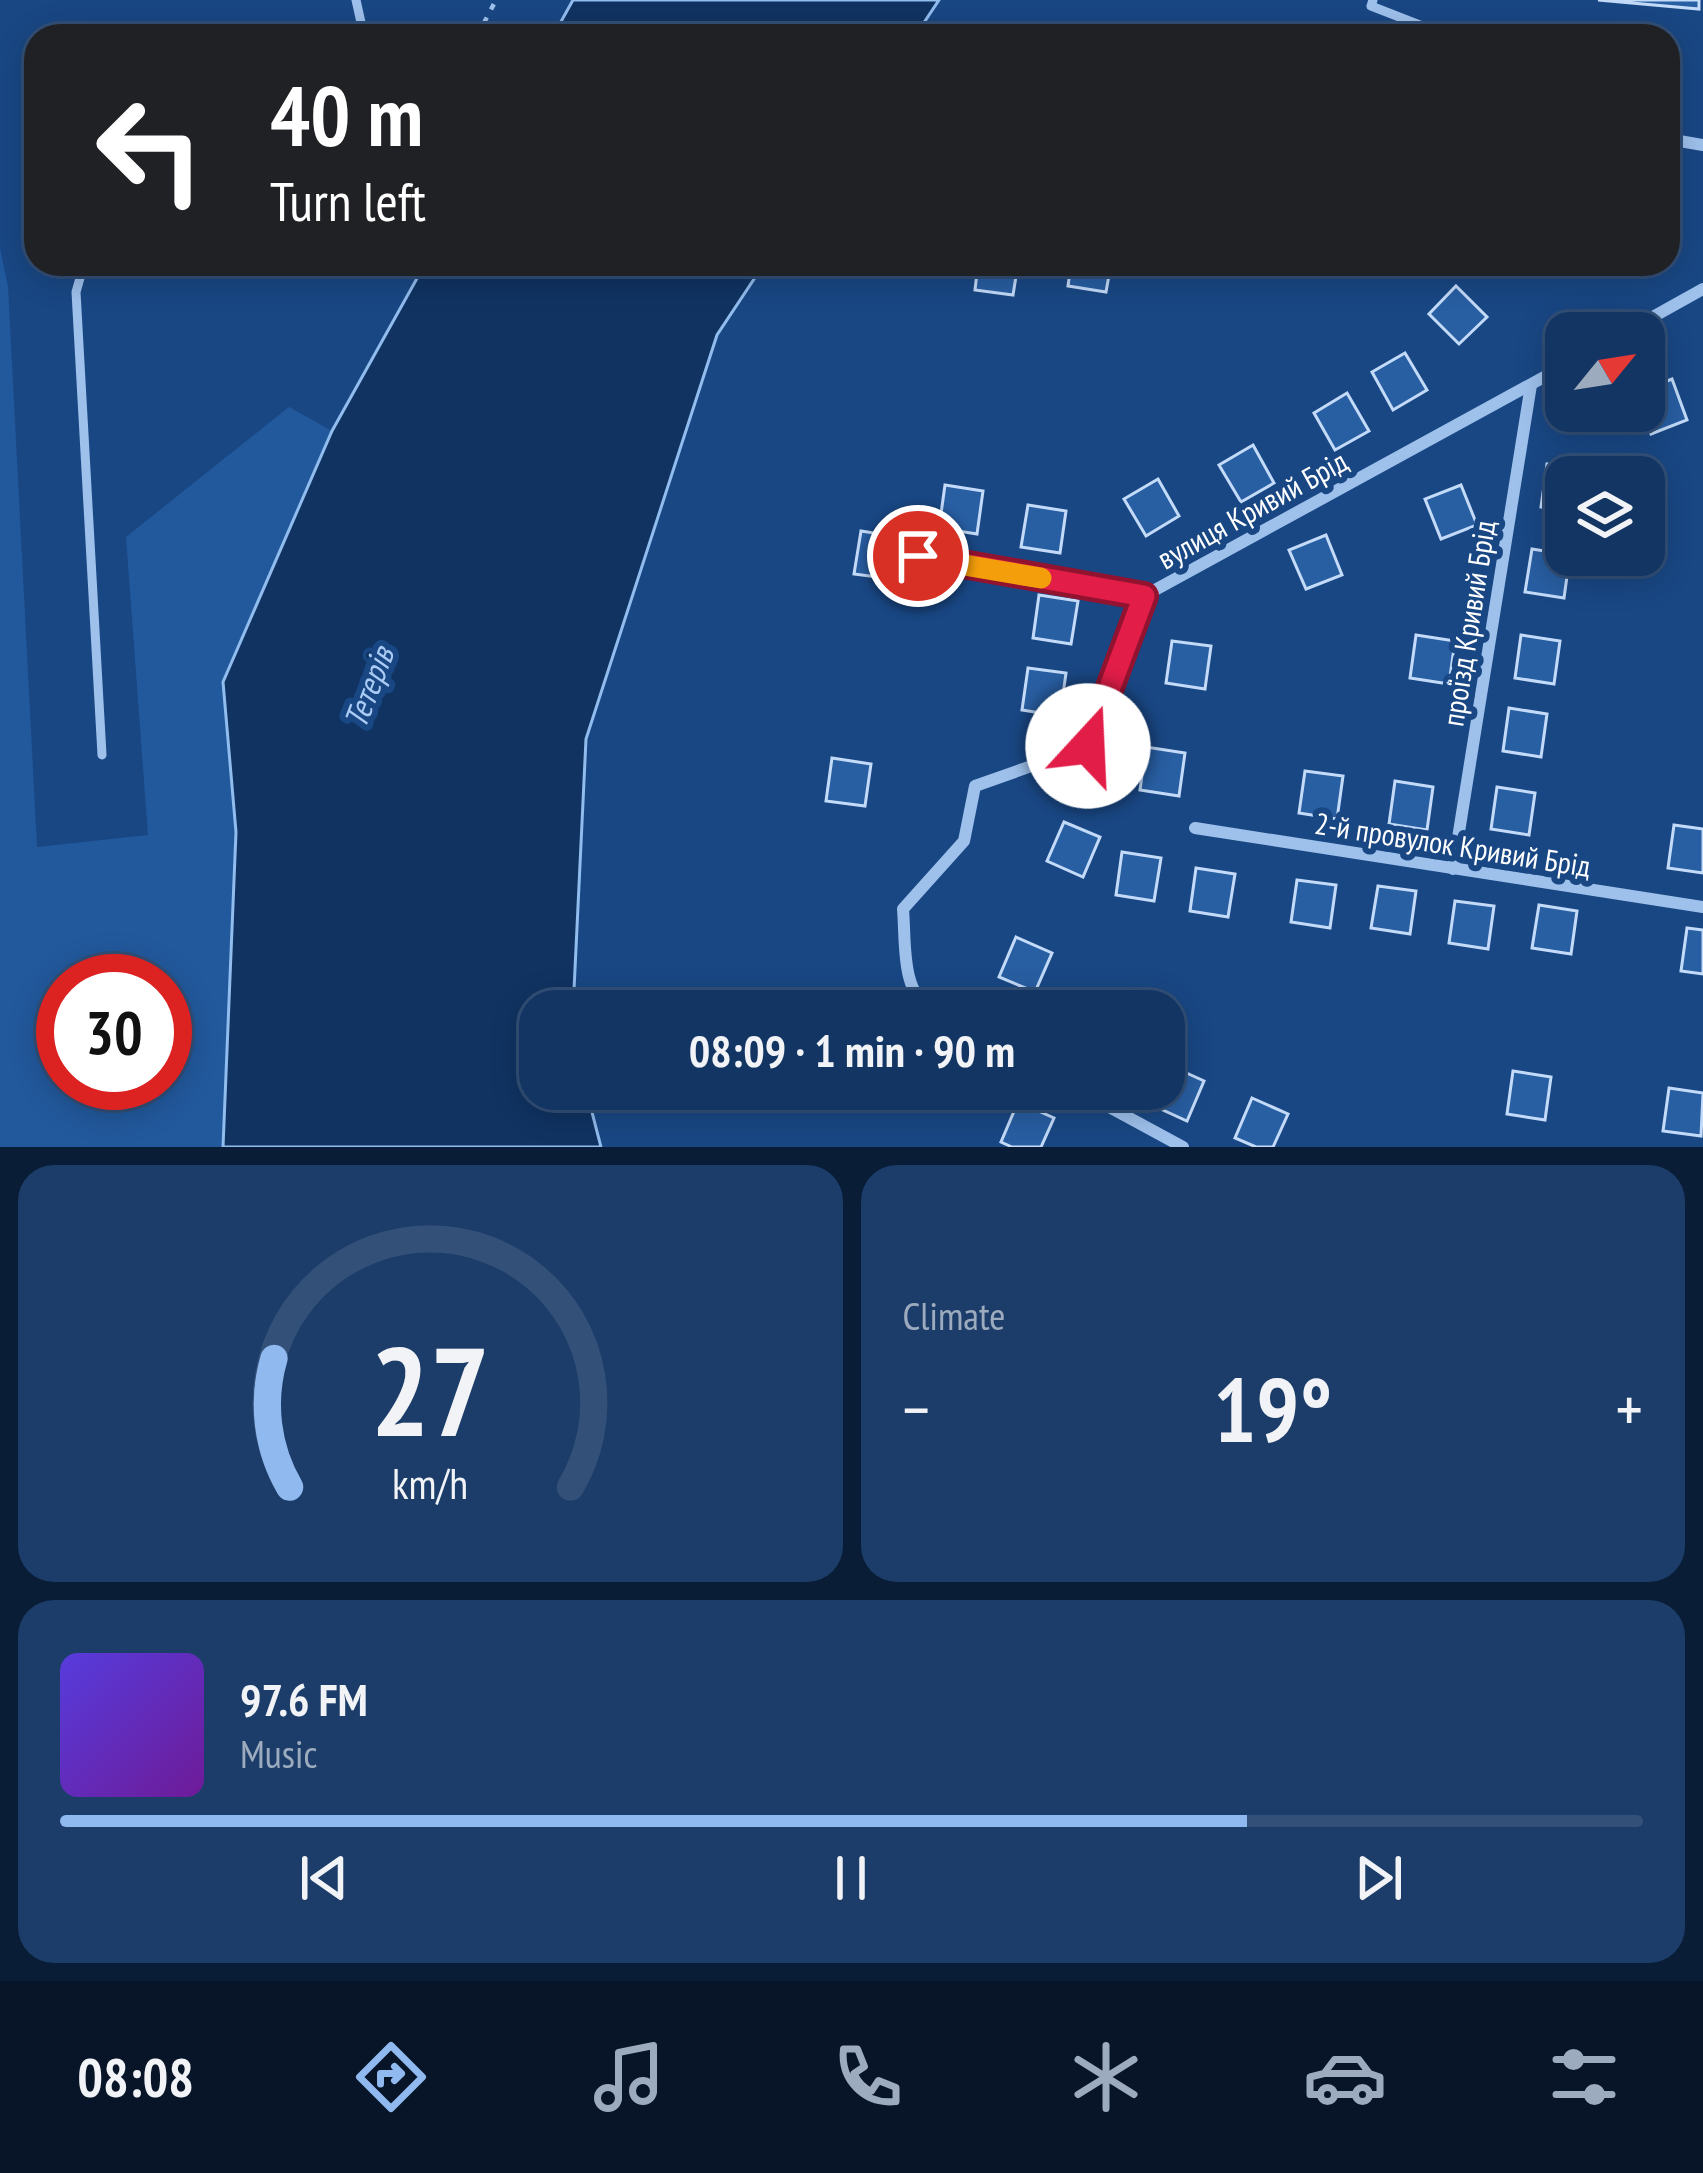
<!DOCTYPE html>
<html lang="en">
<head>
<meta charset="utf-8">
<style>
	:root { --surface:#133563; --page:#1c3d69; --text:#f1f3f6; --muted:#9dabbe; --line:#325078; --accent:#90b9f0 }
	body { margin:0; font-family:"PT Sans Narrow",sans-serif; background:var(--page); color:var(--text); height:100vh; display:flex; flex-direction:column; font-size:45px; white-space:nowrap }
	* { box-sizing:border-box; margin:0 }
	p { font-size:39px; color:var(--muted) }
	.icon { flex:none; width:66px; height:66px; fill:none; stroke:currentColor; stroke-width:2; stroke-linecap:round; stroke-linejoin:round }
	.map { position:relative; height:1147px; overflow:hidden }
	.drawer { display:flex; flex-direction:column; gap:18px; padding:18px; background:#0a1d36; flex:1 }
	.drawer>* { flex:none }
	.guide { position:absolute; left:24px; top:24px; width:1656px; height:252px; border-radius:36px; box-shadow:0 6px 30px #0003,0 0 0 3px var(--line); background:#202124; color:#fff; overflow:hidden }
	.needle { width:78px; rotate:60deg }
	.buttons { position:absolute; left:1545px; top:312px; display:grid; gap:24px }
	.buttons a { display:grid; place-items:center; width:120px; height:120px; border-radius:24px; background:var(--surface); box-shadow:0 6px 30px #0003,0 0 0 3px var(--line); font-size:60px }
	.speed { position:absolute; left:36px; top:954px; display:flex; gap:24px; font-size:60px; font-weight:700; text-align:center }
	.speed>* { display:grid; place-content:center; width:156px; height:156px; border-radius:50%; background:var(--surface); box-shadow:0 6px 30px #0003,0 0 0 3px var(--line); line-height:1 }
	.speed .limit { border:18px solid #d22; background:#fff; color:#111 }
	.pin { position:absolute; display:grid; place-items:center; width:102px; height:102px; color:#fff; margin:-51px; border:6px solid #fff; border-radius:50%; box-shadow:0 3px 12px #0007 }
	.me { position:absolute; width:132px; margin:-66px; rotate:20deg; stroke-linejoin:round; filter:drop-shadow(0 0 9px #0008) }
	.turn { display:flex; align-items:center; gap:42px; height:252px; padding:0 48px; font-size:54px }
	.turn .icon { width:156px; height:156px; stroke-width:2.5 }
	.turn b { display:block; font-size:84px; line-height:102px }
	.big { font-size:90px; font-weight:800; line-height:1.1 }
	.drawer .card { flex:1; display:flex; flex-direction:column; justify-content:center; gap:18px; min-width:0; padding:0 42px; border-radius:36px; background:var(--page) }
	.drawer .dial { align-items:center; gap:0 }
	.dial svg { height:312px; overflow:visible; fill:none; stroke:var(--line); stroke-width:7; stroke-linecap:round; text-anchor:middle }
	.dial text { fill:var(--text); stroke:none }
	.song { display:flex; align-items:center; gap:36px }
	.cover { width:144px; height:144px; border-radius:18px; background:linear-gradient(135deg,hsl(250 70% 55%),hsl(280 70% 35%)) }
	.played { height:12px; border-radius:6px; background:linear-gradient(90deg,var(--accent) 75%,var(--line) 75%) }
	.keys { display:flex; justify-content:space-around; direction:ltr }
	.heat { display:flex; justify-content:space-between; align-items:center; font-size:66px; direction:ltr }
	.drawer .tiles { flex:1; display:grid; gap:18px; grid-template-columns:1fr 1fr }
	.card:last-child { grid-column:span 2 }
	.trip { position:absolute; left:519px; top:990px; width:666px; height:120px; border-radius:36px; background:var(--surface); box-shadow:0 6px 30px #0003,0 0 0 3px var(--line); font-weight:800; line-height:120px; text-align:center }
	.dock { display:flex; height:192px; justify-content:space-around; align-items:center; background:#081528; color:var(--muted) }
	.dock .icon { width:84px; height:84px }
	.dock .selected { color:var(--accent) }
	.dock b { font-size:54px; color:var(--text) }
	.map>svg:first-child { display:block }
	.green { fill:#22599d; fill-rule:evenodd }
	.water { fill:#103362; stroke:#91bcee; stroke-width:3 }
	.building { fill:#285ea2; stroke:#c3dbf9; stroke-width:3 }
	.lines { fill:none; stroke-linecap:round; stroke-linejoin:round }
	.path { stroke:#9ec1ec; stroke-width:4.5; stroke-dasharray:6 9; stroke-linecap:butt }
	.lane { stroke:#9ec1ec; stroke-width:9 }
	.street { stroke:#9ec1ec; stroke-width:12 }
	.route-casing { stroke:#92132f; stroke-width:30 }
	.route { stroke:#e11d48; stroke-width:21 }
	.slow { stroke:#f59e0b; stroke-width:21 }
	.labels { text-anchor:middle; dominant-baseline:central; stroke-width:12; stroke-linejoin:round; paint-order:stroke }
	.street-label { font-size:30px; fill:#fff; stroke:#194784 }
	.water-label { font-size:33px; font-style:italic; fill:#aacbf3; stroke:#194784 }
</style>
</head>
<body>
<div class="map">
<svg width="1703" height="1147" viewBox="0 0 1703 1147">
	<rect width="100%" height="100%" fill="#194784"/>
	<path class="green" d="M0 248 8 287 37 847 148 835 126 537 289 407 332 431 223 682 236 831 223 1147H0ZM63 981H165V1083H63Z"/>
	<g class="water">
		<polygon points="573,0 939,0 915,36 553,36"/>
		<polygon points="425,264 764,264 717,335 586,739 573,1011 540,1011 540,1089 586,1089 601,1147 223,1147 236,832 223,682 332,431"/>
	</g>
	<g class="building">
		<polygon points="1598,0 1699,0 1699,9"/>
		<polygon points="978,264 1018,264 1013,295 975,290"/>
		<polygon points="1071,264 1111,264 1106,292 1068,286"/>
		<polygon points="1456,286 1487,317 1459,344 1429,314"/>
		<polygon points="1405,353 1427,390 1393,410 1372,372"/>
		<polygon points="1672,379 1687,420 1651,434 1642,411 1644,390"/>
		<polygon points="1347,393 1369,431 1335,450 1314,413"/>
		<polygon points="1253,445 1274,483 1241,502 1219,465"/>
		<polygon points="1547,464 1586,470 1585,477 1566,477 1566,511 1541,507"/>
		<polygon points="1158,479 1179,516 1146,536 1124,499"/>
		<polygon points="945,485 983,491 977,534 939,528"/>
		<polygon points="1461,485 1477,525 1441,539 1425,499"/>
		<polygon points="1028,505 1066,511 1060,553 1021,547"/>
		<polygon points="861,531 899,537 893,579 854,574"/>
		<polygon points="1326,535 1342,575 1306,589 1289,550"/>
		<polygon points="1532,549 1570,555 1564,598 1525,592"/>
		<polygon points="1039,595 1078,601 1071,644 1033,638"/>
		<polygon points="1416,635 1455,641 1449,684 1410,678"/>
		<polygon points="1521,635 1560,641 1554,684 1515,678"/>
		<polygon points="1172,641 1211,646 1205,689 1166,683"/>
		<polygon points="1028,668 1066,673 1060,716 1022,710"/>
		<polygon points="1509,708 1547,714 1541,757 1503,751"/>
		<polygon points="1146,747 1185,753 1179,796 1140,790"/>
		<polygon points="832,758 871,764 865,806 826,801"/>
		<polygon points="1305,771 1343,776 1337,819 1299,813"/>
		<polygon points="1395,781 1433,787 1427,830 1389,824"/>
		<polygon points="1497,787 1535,793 1529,835 1491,829"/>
		<polygon points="1064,822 1100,837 1083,877 1047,861"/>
		<polygon points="1674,825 1703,829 1703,873 1668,868"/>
		<polygon points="1122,852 1161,858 1154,901 1116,895"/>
		<polygon points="1196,868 1235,874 1228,917 1190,911"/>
		<polygon points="1297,880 1336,885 1330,928 1291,922"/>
		<polygon points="1378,886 1416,891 1410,934 1371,928"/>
		<polygon points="1455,901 1494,906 1488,949 1449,943"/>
		<polygon points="1539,905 1577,911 1571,954 1532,948"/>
		<polygon points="1687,928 1703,930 1703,974 1681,971"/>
		<polygon points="1016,937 1052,953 1035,992 999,977"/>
		<polygon points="1169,1065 1204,1081 1187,1121 1152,1105 1159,1089 1164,1089"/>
		<polygon points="1513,1071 1551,1077 1545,1120 1507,1114"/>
		<polygon points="1669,1088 1703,1093 1701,1136 1663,1131"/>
		<polygon points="1252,1098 1288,1114 1273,1147 1256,1147 1235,1138"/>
		<polygon points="1018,1102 1054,1118 1041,1147 1012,1147 1001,1142"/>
	</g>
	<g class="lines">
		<polyline class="path" points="477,36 496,0"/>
		<g class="lane">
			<polyline points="356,0 364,36"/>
			<polyline points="1373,0 1371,6 1448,36"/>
			<polyline points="84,264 76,292 102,755"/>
			<polyline points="918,556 1144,596"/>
		</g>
		<g class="street">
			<polyline points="1668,139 1703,145"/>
			<polyline points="1624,333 1703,289"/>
			<polyline points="1195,828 1703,907"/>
			<polyline points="1453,869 1531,385"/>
			<path d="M933 1011C900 993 906 942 903 909L964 841 975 786 1088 746 1144 596 1566 365"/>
			<polyline points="1076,1089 1183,1147"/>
		</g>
	</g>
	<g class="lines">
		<g class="route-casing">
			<polyline id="route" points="918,556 1144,596 1088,746"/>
		</g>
		<use href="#route" class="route"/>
		<polyline class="slow" points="964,565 1041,578"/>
	</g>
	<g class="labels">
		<g class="street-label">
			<text transform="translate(1252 509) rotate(-29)">вулиця Кривий Брід</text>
			<text transform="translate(1468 623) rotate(-81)">проїзд Кривий Брід</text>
			<text transform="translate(1453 844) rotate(9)">2-й провулок Кривий Брід</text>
		</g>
		<g class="water-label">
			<text transform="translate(368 687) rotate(-69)">Тетерів</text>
		</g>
	</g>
</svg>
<div class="buttons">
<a><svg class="needle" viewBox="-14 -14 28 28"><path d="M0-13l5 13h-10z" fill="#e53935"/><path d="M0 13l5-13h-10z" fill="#9dabbe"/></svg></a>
<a><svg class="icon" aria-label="layers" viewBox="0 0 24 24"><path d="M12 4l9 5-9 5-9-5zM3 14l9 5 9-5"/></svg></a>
</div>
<div class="speed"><div class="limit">30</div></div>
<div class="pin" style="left:918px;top:556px;background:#d93025"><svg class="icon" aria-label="arrive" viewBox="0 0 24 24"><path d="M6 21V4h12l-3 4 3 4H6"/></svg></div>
<svg class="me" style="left:1088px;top:746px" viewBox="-20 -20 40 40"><circle r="19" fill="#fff"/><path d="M0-13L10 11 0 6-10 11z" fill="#e11d48"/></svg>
<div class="trip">08:09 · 1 min · 90 m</div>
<div class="guide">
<div class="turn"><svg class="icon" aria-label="left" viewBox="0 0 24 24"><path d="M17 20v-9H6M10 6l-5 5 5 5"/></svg><div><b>40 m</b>Turn left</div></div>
</div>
</div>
<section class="drawer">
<div class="tiles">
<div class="card dial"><svg viewBox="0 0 100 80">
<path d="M14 69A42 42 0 1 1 86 69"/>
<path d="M14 69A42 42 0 0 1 10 36" stroke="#90b9f0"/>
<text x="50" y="56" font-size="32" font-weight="700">27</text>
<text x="50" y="72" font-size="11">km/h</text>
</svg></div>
<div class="card"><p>Climate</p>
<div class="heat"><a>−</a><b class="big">19°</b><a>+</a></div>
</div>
<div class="card">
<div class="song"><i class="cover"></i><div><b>97.6 FM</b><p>Music</p></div></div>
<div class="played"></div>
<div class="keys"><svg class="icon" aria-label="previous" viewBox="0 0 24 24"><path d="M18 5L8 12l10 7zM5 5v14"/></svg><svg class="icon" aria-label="pause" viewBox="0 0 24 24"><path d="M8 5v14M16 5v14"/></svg><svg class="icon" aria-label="next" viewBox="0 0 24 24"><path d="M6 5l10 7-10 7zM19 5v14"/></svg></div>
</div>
</div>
</section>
<nav class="dock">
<b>08:08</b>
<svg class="icon selected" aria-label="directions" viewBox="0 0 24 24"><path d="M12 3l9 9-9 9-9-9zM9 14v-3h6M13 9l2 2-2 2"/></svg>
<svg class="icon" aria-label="music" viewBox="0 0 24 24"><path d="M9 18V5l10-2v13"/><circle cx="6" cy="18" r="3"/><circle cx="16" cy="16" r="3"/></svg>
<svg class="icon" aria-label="phone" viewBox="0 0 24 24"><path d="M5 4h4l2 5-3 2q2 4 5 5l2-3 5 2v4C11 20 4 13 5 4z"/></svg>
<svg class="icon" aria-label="climate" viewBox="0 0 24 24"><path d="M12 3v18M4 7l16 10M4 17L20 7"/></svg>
<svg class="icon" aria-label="car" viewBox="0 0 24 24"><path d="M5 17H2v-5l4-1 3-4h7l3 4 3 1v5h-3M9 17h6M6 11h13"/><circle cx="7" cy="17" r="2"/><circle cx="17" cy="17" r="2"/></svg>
<svg class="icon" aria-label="filters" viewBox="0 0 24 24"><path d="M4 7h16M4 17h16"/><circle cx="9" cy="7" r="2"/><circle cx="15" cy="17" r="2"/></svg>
</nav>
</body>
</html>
